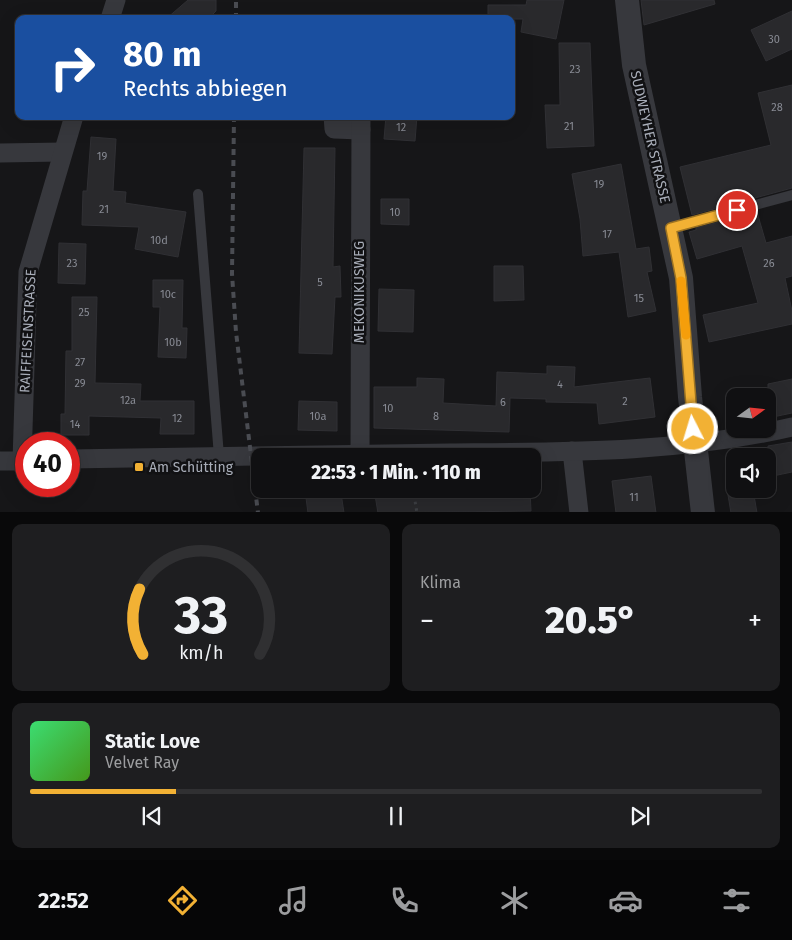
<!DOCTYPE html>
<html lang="de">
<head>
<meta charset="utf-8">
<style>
	:root { --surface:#101012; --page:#1e1e20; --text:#f1f3f6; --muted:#9c9d9f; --line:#303032; --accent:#f2b134 }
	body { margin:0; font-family:"Fira Sans",sans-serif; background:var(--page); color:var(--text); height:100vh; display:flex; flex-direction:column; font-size:19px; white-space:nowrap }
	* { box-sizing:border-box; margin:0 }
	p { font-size:16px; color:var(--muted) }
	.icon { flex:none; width:28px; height:28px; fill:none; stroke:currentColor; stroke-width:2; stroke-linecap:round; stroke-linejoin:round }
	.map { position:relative; height:512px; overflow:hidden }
	.details { display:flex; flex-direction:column; gap:12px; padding:12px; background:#09090a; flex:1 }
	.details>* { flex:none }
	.hud { position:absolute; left:15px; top:15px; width:500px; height:105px; border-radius:10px; box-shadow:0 5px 20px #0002,0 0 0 1px var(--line); background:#1a4fa0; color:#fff; overflow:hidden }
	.needle { width:32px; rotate:75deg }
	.tools { position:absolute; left:726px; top:388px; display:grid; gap:10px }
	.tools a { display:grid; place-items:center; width:50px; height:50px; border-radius:10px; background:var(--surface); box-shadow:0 5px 20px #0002,0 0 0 1px var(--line); font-size:25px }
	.speed { position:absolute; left:15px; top:432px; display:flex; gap:10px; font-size:25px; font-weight:700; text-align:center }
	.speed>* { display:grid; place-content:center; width:65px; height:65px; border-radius:50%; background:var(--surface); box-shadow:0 5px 20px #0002,0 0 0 1px var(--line); line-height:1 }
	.speed .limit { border:8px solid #d22; background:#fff; color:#111 }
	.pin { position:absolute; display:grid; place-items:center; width:42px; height:42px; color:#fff; margin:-21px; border:2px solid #fff; border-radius:50%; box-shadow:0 1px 5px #0007 }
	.me { position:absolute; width:55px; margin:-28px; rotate:355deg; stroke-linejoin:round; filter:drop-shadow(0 0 4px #0008) }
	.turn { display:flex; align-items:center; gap:18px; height:105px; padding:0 25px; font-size:22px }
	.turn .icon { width:65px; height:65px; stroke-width:2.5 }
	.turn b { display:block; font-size:35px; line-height:42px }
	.big { font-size:38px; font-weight:800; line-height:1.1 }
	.details .tile { flex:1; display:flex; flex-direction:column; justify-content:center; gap:8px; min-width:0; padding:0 18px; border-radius:10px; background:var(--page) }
	.details .dial { align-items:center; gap:0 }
	.dial svg { height:130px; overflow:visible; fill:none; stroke:var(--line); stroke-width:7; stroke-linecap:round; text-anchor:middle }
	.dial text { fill:var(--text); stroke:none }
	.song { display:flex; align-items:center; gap:15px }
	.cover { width:60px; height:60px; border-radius:8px; background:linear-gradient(135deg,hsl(140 70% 55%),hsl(100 70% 35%)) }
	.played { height:5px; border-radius:2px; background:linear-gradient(90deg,var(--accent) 20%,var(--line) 20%) }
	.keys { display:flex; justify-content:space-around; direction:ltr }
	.heat { display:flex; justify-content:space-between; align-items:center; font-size:28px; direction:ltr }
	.details .tiles { flex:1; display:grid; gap:12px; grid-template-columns:1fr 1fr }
	.tile:last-child { grid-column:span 2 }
	.trip { position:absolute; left:251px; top:448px; width:290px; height:50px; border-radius:10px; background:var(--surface); box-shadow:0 5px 20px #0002,0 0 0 1px var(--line); font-weight:800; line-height:50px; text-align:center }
	.menu { display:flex; height:80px; justify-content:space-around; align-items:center; background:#060607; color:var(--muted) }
	.menu .icon { width:35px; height:35px }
	.menu .on { color:var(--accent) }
	.menu b { font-size:22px; color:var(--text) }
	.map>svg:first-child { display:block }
	.building { fill:#29292c; stroke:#303034 }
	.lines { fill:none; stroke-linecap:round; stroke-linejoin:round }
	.path { stroke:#3d3f44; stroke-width:3; stroke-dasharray:2.5 4; stroke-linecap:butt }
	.service { stroke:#37383d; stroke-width:10 }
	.minor { stroke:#37383d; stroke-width:19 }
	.tertiary { stroke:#37383d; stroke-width:24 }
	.rail { stroke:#4a4c52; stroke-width:4; stroke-dasharray:6 5; stroke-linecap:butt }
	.route-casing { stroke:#9d7322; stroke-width:12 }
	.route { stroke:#f2b134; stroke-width:9 }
	.slow { stroke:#f59e0b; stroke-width:9 }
	.poi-dot { fill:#f2b134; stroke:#111113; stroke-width:2 }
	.labels { text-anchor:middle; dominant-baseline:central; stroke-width:5; stroke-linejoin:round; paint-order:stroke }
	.number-label { font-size:11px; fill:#888b94 }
	.street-label { font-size:14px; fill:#a8adb8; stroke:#111113 }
	.poi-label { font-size:14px; fill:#a8adb8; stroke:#111113; text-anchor:start }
</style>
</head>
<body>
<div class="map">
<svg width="792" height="513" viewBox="0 0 792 513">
	<rect width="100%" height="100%" fill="#161618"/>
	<g class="building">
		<polygon points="188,0 216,0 216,11 208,19 166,19"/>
		<polygon points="527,0 564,0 556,39 521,32 523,19 488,19 488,5 526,5"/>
		<polygon points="641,0 714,0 715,4 644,25"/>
		<polygon points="792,11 792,49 766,61 751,30"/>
		<polygon points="559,43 590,43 594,146 547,148 545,105 560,105"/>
		<polygon points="792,85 792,188 692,215 680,167 771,145 758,93"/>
		<polygon points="386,116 417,116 415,141 384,139"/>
		<polygon points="91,137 116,139 113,191 126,192 125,203 186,212 178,257 135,249 139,227 82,225 83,191 87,191"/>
		<polygon points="304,148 335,148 333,267 340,266 341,297 335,297 332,354 299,353"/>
		<polygon points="621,164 636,249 649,247 652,271 647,272 656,311 628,317 619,252 583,256 580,219 572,174"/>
		<polygon points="381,199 409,199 409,225 381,224"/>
		<polygon points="757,212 766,243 792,236 792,276 785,278 792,311 792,324 709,342 703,315 758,303 742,246 697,259 689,232 696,230 696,228"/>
		<polygon points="59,243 86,244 85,284 58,283"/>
		<polygon points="494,266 523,266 524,300 494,301"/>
		<polygon points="153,280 183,280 182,328 187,328 186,358 158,357 160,307 153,307"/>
		<polygon points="379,289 414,290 413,332 378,331"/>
		<polygon points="72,297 97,297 95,383 141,384 140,401 194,401 194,434 160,434 161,418 89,416 89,435 61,435 61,414 65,414 66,351 72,351"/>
		<polygon points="547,366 575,367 574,387 650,378 655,417 599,424 597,403 546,402 546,399 510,398 509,432 374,428 374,387 417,387 417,378 444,379 443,403 496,406 497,372 547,374"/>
		<polygon points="792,379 792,413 768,418 768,384"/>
		<polygon points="299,401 337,402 337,431 298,430"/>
		<polygon points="792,442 792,472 768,477 768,446"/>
		<polygon points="651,476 656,513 616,513 612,481"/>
		<polygon points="418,489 530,489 531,511 378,513 375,495"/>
		<polygon points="727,489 753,489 757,513 731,513"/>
		<polygon points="341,493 344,513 308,513 306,498"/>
	</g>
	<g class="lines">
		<polyline class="path" points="413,489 417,513"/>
		<g class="service">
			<polyline points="198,194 219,456"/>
			<polyline points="671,228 792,195"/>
		</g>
		<g class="minor">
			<polyline points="110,19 116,0"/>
			<polyline points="333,116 334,129 361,130"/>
			<polyline points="0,153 62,152"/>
			<polyline points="572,451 579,513"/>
			<polyline points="360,454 361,116"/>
			<path d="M69 459C196 456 323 454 450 453 565 452 679 453 792 427"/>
			<polyline points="0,461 26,461"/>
			<polyline points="22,461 28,272 74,116"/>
		</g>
		<polyline class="tertiary" points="627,0 634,65 681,278 690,397 703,513"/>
		<g class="rail">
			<polyline points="236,19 236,0"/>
			<polyline points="234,116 232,274 236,332 258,513"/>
		</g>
	</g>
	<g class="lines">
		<g class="route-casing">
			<polyline id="route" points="693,429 681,278 671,228 737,210"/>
		</g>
		<use href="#route" class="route"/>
		<polyline class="slow" points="681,281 686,335"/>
	</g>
	<rect class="poi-dot" x="134" y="462" width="10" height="10" rx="2.5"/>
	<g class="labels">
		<g class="number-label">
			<text x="774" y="39">30</text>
			<text x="575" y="69">23</text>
			<text x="777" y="107">28</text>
			<text x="569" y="126">21</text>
			<text x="401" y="127">12</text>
			<text x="102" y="156">19</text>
			<text x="599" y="184">19</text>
			<text x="104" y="209">21</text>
			<text x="395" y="212">10</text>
			<text x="607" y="234">17</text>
			<text x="159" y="240">10d</text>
			<text x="72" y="263">23</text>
			<text x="769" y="263">26</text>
			<text x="320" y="282">5</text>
			<text x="168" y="294">10c</text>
			<text x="639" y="298">15</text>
			<text x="84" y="312">25</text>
			<text x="173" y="342">10b</text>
			<text x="80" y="362">27</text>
			<text x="80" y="383">29</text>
			<text x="560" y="384">4</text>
			<text x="128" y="400">12a</text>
			<text x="625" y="401">2</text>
			<text x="503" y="402">6</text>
			<text x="388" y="408">10</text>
			<text x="318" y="416">10a</text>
			<text x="436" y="416">8</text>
			<text x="177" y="418">12</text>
			<text x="75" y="424">14</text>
			<text x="634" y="497">11</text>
		</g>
		<g class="street-label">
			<text transform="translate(650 137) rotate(77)">SUDWEYHER STRASSE</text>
			<text transform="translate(359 292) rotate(-90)">MEKONIKUSWEG</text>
			<text transform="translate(28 331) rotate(-87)">RAIFFEISENSTRASSE</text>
		</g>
		<g class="poi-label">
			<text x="149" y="467">Am Schütting</text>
		</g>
	</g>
</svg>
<div class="tools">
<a><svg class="needle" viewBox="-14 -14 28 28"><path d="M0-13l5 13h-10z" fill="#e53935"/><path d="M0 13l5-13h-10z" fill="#9c9d9f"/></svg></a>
<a><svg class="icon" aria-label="sound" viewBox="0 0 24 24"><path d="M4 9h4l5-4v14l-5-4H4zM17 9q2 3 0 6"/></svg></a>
</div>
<div class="speed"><div class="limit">40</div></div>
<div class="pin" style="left:737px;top:210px;background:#d93025"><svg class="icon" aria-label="arrive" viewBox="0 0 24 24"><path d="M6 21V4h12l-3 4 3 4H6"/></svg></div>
<svg class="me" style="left:693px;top:429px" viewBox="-20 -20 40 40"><circle r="17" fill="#f2b134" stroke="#fff" stroke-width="3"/><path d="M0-11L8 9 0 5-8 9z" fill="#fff"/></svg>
<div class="trip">22:53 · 1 Min. · 110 m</div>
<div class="hud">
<div class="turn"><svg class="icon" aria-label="right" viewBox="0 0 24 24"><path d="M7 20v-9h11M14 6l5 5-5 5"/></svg><div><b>80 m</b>Rechts abbiegen</div></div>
</div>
</div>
<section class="details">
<div class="tiles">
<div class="tile dial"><svg viewBox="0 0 100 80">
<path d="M14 69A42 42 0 1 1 86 69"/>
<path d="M14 69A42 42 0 0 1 12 29" stroke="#f2b134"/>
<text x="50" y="56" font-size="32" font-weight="700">33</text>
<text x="50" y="72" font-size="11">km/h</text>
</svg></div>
<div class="tile"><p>Klima</p>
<div class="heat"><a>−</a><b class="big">20.5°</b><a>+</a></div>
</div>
<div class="tile">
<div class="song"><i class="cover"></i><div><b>Static Love</b><p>Velvet Ray</p></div></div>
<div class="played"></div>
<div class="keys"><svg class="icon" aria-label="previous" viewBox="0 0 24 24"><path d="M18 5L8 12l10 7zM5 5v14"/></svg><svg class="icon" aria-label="pause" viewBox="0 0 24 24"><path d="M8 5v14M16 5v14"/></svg><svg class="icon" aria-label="next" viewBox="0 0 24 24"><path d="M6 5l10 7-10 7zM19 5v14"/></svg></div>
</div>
</div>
</section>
<nav class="menu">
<b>22:52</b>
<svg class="icon on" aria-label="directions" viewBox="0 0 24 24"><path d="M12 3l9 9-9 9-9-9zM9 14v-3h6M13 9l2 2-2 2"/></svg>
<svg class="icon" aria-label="music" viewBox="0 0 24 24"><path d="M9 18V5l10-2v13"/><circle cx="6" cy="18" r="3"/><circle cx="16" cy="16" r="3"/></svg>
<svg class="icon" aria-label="phone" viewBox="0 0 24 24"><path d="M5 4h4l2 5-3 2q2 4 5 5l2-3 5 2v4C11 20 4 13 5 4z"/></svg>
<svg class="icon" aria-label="climate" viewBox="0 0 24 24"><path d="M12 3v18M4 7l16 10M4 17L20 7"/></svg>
<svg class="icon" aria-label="car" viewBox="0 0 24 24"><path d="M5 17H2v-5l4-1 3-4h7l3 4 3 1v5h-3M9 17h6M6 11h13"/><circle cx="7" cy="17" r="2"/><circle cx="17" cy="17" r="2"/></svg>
<svg class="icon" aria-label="filters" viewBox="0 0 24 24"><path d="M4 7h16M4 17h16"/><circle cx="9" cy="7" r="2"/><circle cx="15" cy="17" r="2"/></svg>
</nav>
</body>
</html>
